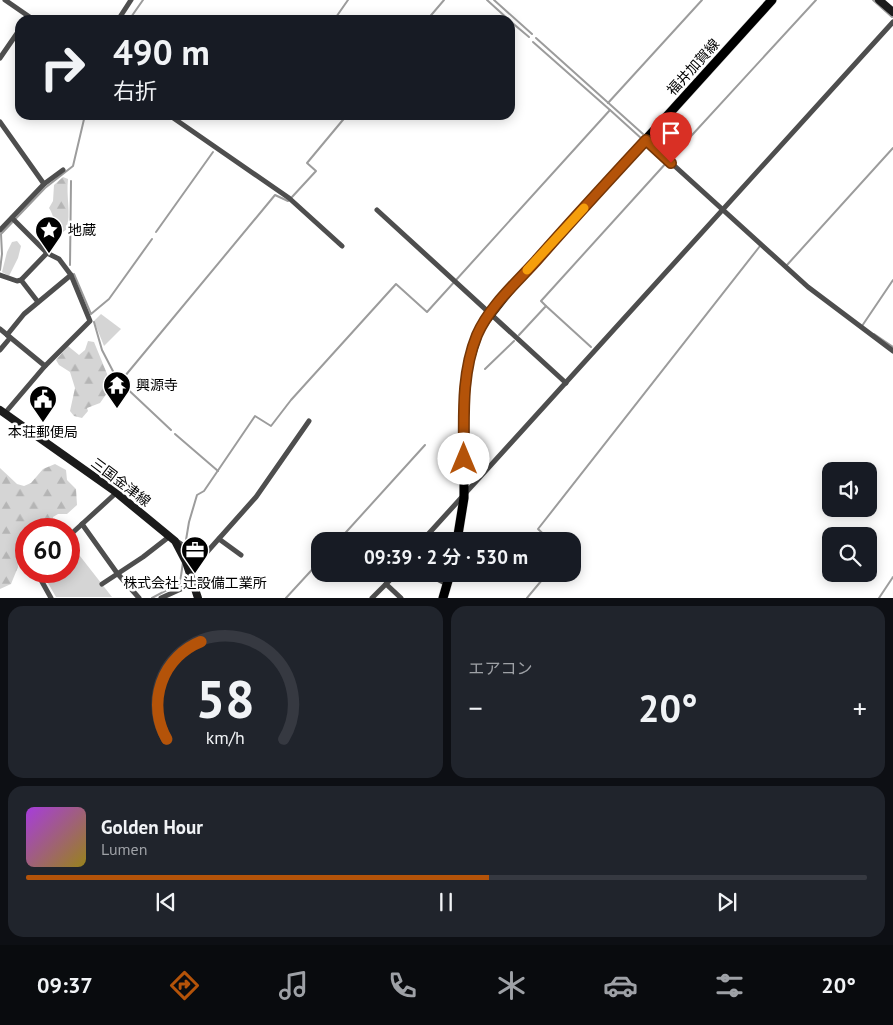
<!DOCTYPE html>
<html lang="ja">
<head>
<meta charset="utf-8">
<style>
	:root { --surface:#171b24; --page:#20242c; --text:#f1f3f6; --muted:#9ea1a6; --line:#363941; --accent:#b45309 }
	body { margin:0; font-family:"PT Sans","Noto Sans JP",sans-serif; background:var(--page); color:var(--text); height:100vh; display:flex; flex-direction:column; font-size:19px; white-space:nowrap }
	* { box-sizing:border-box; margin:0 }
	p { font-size:16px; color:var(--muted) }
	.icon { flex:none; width:28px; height:28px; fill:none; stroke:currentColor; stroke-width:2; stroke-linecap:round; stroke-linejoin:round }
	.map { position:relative; height:598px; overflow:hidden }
	.drawer { display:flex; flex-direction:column; gap:8px; padding:8px; background:#0d0f14; flex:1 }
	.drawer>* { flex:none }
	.banner { position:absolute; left:15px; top:15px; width:500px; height:105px; border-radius:15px; box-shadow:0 2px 12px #0003; background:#171b24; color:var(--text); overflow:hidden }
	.controls { position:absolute; left:822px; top:462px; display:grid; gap:10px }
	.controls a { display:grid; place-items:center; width:55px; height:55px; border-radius:10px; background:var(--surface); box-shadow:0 2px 12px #0003; font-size:25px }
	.speed { position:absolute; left:15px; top:518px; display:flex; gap:10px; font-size:25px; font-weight:700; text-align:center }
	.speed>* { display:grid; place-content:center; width:65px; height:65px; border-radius:50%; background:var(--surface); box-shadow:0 2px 12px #0003; line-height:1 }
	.speed .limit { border:8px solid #d22; background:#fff; color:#111 }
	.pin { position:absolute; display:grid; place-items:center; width:42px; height:42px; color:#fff; margin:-51px -21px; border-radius:50% 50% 50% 0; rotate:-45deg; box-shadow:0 0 5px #0007 }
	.pin .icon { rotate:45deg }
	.me { position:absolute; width:55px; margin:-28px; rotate:0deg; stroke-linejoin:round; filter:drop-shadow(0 0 4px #0008) }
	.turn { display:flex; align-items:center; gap:18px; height:105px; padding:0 15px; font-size:22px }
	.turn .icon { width:65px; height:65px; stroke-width:2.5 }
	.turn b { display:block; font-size:35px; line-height:42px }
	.big { font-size:38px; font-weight:600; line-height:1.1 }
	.drawer .tile { flex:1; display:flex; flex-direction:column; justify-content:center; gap:8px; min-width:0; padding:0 18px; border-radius:15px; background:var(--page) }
	.drawer .dial { align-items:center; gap:0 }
	.dial svg { height:130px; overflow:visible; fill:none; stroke:var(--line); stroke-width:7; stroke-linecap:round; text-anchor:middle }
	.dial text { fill:var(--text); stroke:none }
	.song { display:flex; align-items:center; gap:15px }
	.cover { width:60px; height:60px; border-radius:8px; background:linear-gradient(135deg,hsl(280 70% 55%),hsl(50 70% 35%)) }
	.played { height:5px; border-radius:2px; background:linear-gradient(90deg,var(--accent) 55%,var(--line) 55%) }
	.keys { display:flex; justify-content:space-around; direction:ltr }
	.heat { display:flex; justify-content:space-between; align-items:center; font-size:28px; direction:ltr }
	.drawer .tiles { flex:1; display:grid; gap:8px; grid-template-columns:1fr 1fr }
	.tile:last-child { grid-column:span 2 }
	.trip { position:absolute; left:311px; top:532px; width:270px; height:50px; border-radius:15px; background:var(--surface); box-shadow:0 2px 12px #0003; font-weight:600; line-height:50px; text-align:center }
	.menu { display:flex; height:80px; justify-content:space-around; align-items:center; background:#090b0e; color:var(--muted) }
	.menu .icon { width:35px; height:35px }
	.menu .current { color:var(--accent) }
	.menu b { font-size:22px; color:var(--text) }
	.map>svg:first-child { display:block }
	.green { fill:#d5d5d5 }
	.forest { fill:url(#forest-firs) }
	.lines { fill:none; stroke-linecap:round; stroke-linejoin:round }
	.stream { stroke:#9c9c9c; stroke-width:2 }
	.primary-casing { stroke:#dbdbdb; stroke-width:10 }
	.street { stroke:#4e4e4e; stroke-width:5 }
	.secondary { stroke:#1b1b1b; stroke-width:8 }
	.primary { stroke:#000; stroke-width:9 }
	.route-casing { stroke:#753606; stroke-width:12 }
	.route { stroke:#b45309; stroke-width:9 }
	.slow { stroke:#f59e0b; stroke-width:9 }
	.labels { text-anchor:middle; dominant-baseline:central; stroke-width:5; stroke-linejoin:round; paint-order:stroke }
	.street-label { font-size:14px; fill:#000; stroke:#fff }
	.poi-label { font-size:14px; fill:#000; stroke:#fff; text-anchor:start }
</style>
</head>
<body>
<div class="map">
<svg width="893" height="598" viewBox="0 0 893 598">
	<defs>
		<pattern id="forest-firs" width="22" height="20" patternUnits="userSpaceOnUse" patternTransform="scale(1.25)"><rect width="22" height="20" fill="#d5d5d5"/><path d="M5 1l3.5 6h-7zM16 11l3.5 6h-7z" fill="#b5b5b5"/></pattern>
	</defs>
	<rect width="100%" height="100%" fill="#fff"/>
	<g class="green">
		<polygon points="17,241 21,246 18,258 9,276 2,272 7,252 12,242"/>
		<polygon points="101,314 121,329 104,346 94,321"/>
		<polygon points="69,542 112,597 56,597 41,571 69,571"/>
	</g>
	<g class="forest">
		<path d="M63 177 68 179C66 197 71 212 67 229L44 246 37 240C54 236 58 222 49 208L53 201 54 185Z"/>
		<polygon points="88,341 94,342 112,386 100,403 87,408 88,411 82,418 74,416 70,411 75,388 70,372 59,365 56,360 68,346 79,355 85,350"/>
		<polygon points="55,464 66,470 67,480 76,489 77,505 67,514 58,514 53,517 51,529 26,529 26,546 17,554 18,567 11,584 0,589 0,468 17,484 24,486 31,483 43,469"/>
	</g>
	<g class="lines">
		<g class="stream">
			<polyline points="487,0 509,20"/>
			<polyline points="494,0 532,34"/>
			<polyline points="873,0 892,17"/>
			<polyline points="129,20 143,0"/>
			<polyline points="334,20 348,0"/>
			<polyline points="427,20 444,0"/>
			<polyline points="510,21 529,37"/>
			<polyline points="536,38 643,134"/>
			<polyline points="533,42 610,110"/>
			<polyline points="608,103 702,0"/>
			<polyline points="670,159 816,0"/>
			<polyline points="292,197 316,171 307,163 347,115"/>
			<polyline points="156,232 213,152"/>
			<polyline points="70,265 71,181"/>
			<polyline points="787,265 893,148"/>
			<polyline points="0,270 2,254 1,234 45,188 73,166 85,115"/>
			<polyline points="74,274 91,314 109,299 152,239"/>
			<polyline points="546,306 591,347"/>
			<polyline points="94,322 102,350 116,377"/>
			<polyline points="862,326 893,280"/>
			<polyline points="874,334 893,347"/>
			<polyline points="519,335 546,306 541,301 667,162"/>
			<polyline points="485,369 514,341"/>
			<polyline points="171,430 120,382 275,195 288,201"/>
			<polyline points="175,434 218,471"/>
			<polyline points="338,541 425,445"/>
			<polyline points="551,541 538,529 760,246"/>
			<polyline points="184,552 189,522 197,495 204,491 255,416 271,426 291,400 396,284 427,312 610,110 642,139"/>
			<polyline points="152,598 180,583 183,562"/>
			<polyline points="286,598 320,561"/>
			<polyline points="527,598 547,574"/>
			<polyline points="879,598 893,577"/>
		</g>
		<g class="primary-casing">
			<g id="primary">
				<polyline points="457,541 464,498 464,401 469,362 480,328 513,286 772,0"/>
				<polyline points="443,598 450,574"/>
			</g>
		</g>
		<g class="street">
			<polyline points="5,0 34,20"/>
			<polyline points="118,20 131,0"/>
			<polyline points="0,58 20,29"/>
			<polyline points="169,115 289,198 342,246"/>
			<polyline points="0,122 44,184"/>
			<polyline points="646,140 808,287 893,351"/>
			<polyline points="377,210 566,383"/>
			<polyline points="0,230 44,184 63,170"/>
			<polyline points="0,275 17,281 21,280 47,253"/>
			<polyline points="21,280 38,302"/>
			<polyline points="0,329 45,366"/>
			<polyline points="7,335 24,314 71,275"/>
			<polyline points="0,350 10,338"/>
			<polyline points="5,413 45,366 90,321 71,275 59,259 47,253 12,218"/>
			<polyline points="82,524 117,573 139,598"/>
			<polyline points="69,536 116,493"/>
			<polyline points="219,539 241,555"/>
			<path d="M176 541C185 546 197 556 207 552L256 497 309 421"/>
			<polyline points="422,541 893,22"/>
			<polyline points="36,571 51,598"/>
			<polyline points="427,574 447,584"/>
			<polyline points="102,584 143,557 170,536"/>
			<polyline points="386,584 401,598"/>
			<polyline points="161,598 192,584"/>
			<polyline points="372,598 396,574"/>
		</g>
		<g class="secondary">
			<polyline points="879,0 893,12"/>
			<polyline points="0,410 113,490 175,541 186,562 198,598"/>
		</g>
		<use href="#primary" class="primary"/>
	</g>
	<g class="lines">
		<g class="route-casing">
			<path id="route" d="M464 459C464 417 461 374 477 335 489 307 516 283 536 261 572 220 609 180 646 140L671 163"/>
		</g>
		<use href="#route" class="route"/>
		<polyline class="slow" points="527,270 584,208"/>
	</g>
	<defs>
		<g id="sight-pin" transform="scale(1.4375)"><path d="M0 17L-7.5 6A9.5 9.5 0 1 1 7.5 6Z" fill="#000" stroke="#fff"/><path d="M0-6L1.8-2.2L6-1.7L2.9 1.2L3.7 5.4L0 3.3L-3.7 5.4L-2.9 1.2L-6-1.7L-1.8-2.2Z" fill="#fff"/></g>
		<g id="temple-pin" transform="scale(1.4375)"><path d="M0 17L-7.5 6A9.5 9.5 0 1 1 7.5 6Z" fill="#000" stroke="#fff"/><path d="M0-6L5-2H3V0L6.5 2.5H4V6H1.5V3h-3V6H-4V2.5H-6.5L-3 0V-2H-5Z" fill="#fff"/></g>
		<g id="civic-pin" transform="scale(1.4375)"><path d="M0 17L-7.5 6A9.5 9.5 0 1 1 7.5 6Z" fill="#000" stroke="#fff"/><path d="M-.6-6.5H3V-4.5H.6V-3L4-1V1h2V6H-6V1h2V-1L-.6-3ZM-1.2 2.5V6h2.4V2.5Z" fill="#fff"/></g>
		<g id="office-pin" transform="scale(1.4375)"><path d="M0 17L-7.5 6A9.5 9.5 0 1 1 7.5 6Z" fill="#000" stroke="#fff"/><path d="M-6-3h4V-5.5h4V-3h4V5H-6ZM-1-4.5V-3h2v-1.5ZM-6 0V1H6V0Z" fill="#fff"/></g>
	</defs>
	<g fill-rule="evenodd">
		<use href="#sight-pin" x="49" y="230"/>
		<use href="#temple-pin" x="117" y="385"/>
		<use href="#civic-pin" x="43" y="399"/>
		<use href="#office-pin" x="195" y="550"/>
	</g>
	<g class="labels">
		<g class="street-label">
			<text transform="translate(693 67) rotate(-48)">福井加賀線</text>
			<text transform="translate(121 482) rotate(37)">三国金津線</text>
		</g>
		<g class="poi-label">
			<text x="68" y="230">地蔵</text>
			<text x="136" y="385">興源寺</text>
			<text x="43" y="432" text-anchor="middle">本荘郵便局</text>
			<text x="195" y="583" text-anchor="middle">株式会社 辻設備工業所</text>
		</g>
	</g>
</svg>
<div class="controls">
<a><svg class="icon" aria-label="sound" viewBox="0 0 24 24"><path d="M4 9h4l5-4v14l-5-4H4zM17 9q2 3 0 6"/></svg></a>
<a><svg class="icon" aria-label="search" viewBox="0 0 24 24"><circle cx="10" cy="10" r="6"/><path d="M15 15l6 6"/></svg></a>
</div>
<div class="speed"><div class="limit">60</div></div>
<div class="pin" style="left:671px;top:163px;background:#d93025"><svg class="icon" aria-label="arrive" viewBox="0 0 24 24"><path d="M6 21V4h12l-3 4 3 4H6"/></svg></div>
<svg class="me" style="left:464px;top:459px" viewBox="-20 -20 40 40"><circle r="19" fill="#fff"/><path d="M0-13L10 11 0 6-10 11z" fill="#b45309"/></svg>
<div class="trip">09:39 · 2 分 · 530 m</div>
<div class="banner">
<div class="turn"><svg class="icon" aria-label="right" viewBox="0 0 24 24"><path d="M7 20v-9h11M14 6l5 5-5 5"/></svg><div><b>490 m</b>右折</div></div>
</div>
</div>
<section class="drawer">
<div class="tiles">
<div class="tile dial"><svg viewBox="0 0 100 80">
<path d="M14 69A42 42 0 1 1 86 69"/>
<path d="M14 69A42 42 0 0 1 35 9" stroke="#b45309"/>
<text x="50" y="56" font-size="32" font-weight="700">58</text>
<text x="50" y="72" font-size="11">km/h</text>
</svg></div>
<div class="tile"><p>エアコン</p>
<div class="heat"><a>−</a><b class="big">20°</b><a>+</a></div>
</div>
<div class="tile">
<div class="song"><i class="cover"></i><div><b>Golden Hour</b><p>Lumen</p></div></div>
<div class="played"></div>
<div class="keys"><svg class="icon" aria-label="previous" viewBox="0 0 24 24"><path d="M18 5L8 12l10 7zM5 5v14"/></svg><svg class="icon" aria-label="pause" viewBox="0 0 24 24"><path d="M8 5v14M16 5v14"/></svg><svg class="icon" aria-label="next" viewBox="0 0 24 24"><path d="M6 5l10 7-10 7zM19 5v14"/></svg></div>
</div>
</div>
</section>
<nav class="menu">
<b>09:37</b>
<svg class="icon current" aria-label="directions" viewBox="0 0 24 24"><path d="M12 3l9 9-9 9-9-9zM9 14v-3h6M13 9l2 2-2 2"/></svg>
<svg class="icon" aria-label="music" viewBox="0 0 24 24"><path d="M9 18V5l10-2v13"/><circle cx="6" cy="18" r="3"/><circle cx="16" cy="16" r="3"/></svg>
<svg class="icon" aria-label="phone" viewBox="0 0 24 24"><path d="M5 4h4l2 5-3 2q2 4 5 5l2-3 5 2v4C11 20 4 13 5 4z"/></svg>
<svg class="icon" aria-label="climate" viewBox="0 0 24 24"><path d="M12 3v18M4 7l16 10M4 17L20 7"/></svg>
<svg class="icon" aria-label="car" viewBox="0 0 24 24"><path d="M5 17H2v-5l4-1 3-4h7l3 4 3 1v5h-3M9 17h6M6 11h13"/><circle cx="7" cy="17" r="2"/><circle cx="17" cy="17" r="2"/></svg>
<svg class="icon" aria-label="filters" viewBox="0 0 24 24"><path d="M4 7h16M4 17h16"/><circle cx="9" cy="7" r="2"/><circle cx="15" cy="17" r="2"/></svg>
<b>20°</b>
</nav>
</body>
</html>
